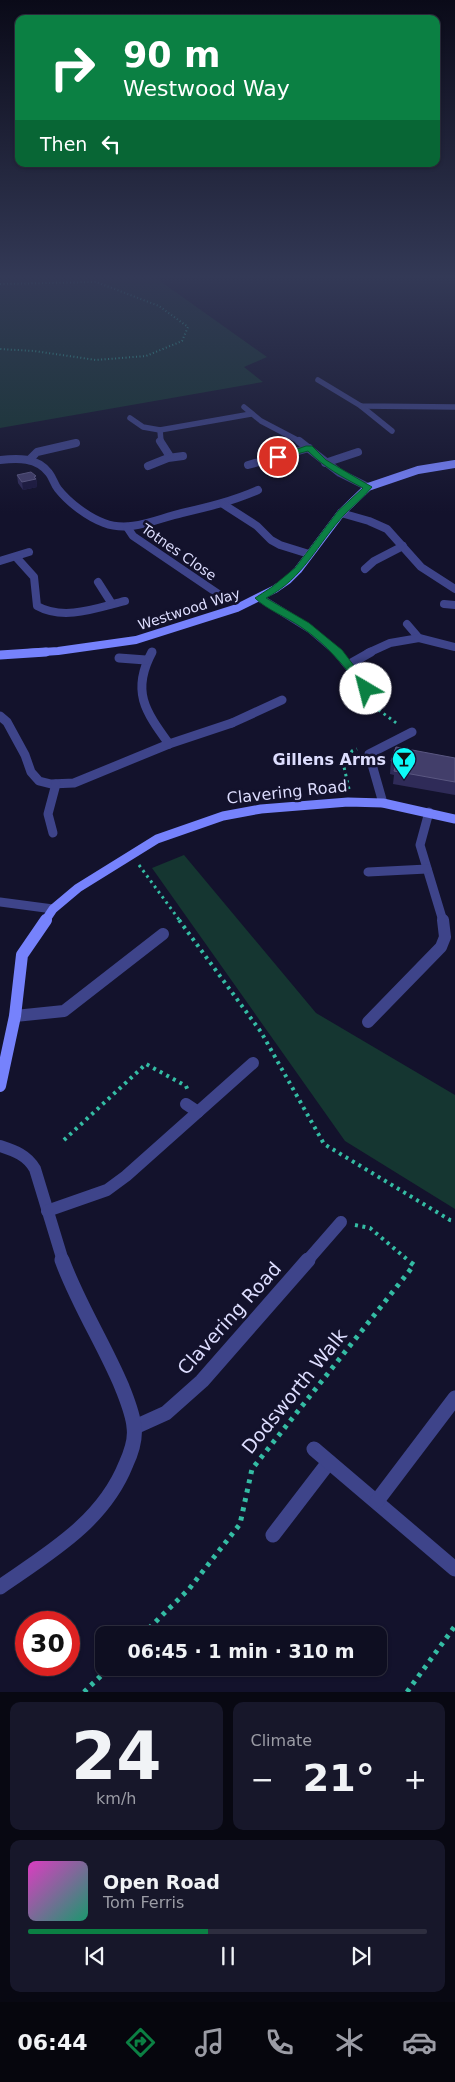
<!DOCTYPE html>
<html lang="en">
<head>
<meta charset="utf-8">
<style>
	:root { --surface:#0e0e21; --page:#17172a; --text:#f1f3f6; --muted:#9b9ca5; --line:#2e2e3f; --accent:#0b8043 }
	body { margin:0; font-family:"DejaVu Sans",sans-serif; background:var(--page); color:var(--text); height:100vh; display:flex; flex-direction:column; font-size:19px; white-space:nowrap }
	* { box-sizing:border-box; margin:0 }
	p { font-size:16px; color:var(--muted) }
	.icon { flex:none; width:28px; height:28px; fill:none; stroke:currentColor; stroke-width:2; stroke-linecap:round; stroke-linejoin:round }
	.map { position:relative; height:1692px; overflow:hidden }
	.details { display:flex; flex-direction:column; gap:10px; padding:10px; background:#080812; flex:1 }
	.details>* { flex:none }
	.guide { position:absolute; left:15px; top:15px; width:425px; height:152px; border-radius:10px; box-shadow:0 1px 4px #0004,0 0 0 1px var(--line); background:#0b8043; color:#fff; overflow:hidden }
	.speed { position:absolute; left:15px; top:1611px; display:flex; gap:10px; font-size:25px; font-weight:700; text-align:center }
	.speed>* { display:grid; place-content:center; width:65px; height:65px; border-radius:50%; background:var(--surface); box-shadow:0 1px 4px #0004,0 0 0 1px var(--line); line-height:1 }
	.speed .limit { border:8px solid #d22; background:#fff; color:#111 }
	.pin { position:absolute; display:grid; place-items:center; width:42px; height:42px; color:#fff; margin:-21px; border:2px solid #fff; border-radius:50%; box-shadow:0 1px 5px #0007 }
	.me { position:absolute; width:55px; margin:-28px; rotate:323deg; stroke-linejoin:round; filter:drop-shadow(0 0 4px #0008) }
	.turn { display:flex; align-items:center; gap:18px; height:105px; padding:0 25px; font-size:22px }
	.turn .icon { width:65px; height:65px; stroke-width:2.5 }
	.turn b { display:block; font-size:35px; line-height:42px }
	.then { display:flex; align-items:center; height:48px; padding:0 25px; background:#0003; gap:10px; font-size:19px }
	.big { font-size:38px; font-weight:700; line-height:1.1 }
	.details .card { flex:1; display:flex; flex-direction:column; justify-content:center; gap:8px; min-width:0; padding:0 18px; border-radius:10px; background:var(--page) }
	.details .dial { align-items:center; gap:0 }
	.dial b { font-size:65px; line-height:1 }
	.song { display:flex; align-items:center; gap:15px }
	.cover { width:60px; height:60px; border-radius:8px; background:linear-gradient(135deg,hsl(310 70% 55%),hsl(160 70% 35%)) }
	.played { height:5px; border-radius:2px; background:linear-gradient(90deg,var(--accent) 45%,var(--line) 45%) }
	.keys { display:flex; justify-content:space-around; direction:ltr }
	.heat { display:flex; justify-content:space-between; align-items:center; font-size:28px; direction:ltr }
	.details .tiles { flex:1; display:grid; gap:10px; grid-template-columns:1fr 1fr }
	.card:last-child { grid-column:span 2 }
	.trip { position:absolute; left:95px; top:1626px; width:292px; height:50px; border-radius:10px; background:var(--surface); box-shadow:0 1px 4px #0004,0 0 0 1px var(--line); font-weight:700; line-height:50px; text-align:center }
	.tabs { display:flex; height:80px; justify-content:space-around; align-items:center; background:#06060d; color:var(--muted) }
	.tabs .icon { width:35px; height:35px }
	.tabs .on { color:var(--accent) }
	.tabs b { font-size:22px; color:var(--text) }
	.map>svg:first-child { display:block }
	.green { fill:#153631 }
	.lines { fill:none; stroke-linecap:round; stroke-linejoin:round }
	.path-far3 { stroke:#34bca4; stroke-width:2; stroke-dasharray:1 2.5; stroke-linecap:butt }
	.path-far2 { stroke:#34bca4; stroke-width:3; stroke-dasharray:2.5 4; stroke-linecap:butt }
	.path-far1 { stroke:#34bca4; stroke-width:4; stroke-dasharray:3 4.5; stroke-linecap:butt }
	.path { stroke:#34bca4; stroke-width:5; stroke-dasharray:4 5.5; stroke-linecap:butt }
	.lane-far3 { stroke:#3e448a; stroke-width:8 }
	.lane-far2 { stroke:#3e448a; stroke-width:9 }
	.lane-far1 { stroke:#3e448a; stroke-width:12 }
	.lane { stroke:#3e448a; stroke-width:15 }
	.street-far4 { stroke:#3e448a; stroke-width:5.5 }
	.street-far3 { stroke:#3e448a; stroke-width:8 }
	.street-far2 { stroke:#3e448a; stroke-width:9 }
	.street-far1 { stroke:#3e448a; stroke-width:12 }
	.street { stroke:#3e448a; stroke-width:15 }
	.secondary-far2 { stroke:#7682fc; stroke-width:8 }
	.secondary-far1 { stroke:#7682fc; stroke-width:9 }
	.secondary { stroke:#7682fc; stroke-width:12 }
	.wall { fill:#2f2b58 }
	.shaded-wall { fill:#1c193f }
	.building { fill:#423e6a; stroke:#5a5781 }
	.route { fill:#0b8043; stroke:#07532c }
	.labels { text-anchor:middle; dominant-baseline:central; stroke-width:5; stroke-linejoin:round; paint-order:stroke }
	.far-street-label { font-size:14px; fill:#ddddfe; stroke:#13122c }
	.poi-label { font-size:16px; font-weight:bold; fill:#ddddfe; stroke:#13122c; text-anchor:end }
	.street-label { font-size:16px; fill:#ddddfe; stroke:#13122c }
	.near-street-label { font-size:19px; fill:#ddddfe; stroke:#13122c }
</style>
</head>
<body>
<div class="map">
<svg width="455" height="1692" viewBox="0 0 455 1692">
	<rect width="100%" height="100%" fill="#13122c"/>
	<g class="green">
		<polygon points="14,276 153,276 267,357 244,367 263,382 0,428 0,277"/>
		<polygon points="184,855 316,1013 455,1095 455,1209 345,1141 152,868"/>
	</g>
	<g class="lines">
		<polyline class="path-far3" points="0,284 96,282 159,306 188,327 182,341 146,356 96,360 34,351 0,349"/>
		<g class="path-far2">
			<polyline points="368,702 399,725"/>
			<polyline points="349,789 344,767 352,751 357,749"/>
			<polyline points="139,865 180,921"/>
		</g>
		<g class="path-far1">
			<polyline points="179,920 261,1032 324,1144 450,1220 455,1221"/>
			<polyline points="64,1140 146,1064 186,1086 188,1091"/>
			<polyline points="355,1225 370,1228 409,1261"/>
		</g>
		<g class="path">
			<polyline points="142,1635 189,1589 240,1524 252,1469 414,1265 407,1260"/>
			<polyline points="84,1692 109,1668"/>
			<polyline points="407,1692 455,1626"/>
		</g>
		<g class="lane-far3">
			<polyline points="29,460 37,452 76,443"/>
			<polyline points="365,569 374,561 403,546"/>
		</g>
		<g class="lane-far2">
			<polyline points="232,723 282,700"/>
			<polyline points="0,902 53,909"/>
		</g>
		<polyline class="lane-far1" points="186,1104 198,1112"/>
		<polyline class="lane" points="273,1535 329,1462"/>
		<g class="street-far4">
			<polyline points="318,380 361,406 455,407"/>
			<polyline points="361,406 392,431"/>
			<polyline points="244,407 261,421 301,442"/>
			<polyline points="130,418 143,427 160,430 251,414"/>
			<polyline points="160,430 161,442"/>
		</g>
		<g class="street-far3">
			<polyline points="160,441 169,455"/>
			<polyline points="299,441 340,473 368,487"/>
			<path d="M0 460C17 458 37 457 49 473 53 478 54 484 58 489 69 503 88 517 104 523 130 533 156 519 182 513 208 507 233 501 258 490"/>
			<polyline points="325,463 358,452"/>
			<polyline points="248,465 309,448"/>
			<polyline points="148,466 168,458 183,456"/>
			<polyline points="223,504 257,526 271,540 280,545 309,554"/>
			<polyline points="341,513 369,521 387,529 421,567 455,589"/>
			<polyline points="127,527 133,536 220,595"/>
			<path d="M16 557 34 577 37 606C64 621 97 608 125 601"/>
			<polyline points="0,561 29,552"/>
			<polyline points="98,582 112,604"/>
			<polyline points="260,598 310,629 338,653"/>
			<polyline points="444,604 455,605"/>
			<polyline points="407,624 419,638 455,647"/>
			<polyline points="368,653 390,643 419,638"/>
		</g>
		<g class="street-far2">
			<path d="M152 652C131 691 145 711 169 744"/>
			<polyline points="337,652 367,689"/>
			<polyline points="119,658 146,660"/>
			<polyline points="348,665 371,652"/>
			<polyline points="0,716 7,722 25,755 31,772 39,781 51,784 74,783 169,744 232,723"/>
			<polyline points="383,803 369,754 412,732"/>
			<polyline points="429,812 420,845 443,921"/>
			<polyline points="53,833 48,814 56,784"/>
			<polyline points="368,872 427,869"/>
		</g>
		<g class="street-far1">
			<polyline points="15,1016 64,1011 163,934"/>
			<polyline points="368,1022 441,947 445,937 443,920"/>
			<path d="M0 1146C15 1151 27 1155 35 1169L63 1261"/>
			<polyline points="47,1211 107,1190 126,1176 253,1063"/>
			<polyline points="307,1261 341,1222"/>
		</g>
		<g class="street">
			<polyline points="135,1427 166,1413 202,1381 308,1260"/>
			<polyline points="314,1449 455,1569"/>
			<polyline points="377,1501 455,1398"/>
			<path d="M0 1587C49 1553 103 1522 126 1464 131 1453 136 1440 134 1427 133 1414 127 1400 122 1387 104 1344 78 1304 62 1260"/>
		</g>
		<polyline class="secondary-far2" points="28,653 58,651 136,640 237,608 275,589 288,580 298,570 341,513 368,487 418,470 455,464"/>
		<g class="secondary-far1">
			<polyline points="0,655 46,652"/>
			<polyline points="45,921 53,909 78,888 157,839 223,816 261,809 348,802 383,803 455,819"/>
		</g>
		<polyline class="secondary" points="0,1086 15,1016 22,955 46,920"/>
	</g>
	<g class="wall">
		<polygon points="17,475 36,476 37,487 23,490 18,483"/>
		<polygon points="455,758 455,795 393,784 394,775 390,774 391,761"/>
	</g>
	<polygon class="shaded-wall" points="36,476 37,487 23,490 22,482"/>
	<g class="building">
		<polygon points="31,472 36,476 34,477 36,479 22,482 17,475"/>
		<polygon points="396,747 455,758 455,782 394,771 397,762 391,761"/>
	</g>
	<linearGradient id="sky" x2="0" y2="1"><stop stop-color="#0a0a18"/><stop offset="0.54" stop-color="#333956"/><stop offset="1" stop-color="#333956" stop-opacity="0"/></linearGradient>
	<rect width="455" height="513" fill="url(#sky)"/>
	<path class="route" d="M306 446H312L326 460 372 487C364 497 354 505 345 514 317 544 304 578 266 598L309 623 326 637 342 650 370 687V691H363C345 667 327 644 301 627 287 617 267 610 255 598L272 587 295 568 338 511 363 488C342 477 324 467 308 451L278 459 275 457Z"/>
	<defs>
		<g id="bar-pin" transform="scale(1.25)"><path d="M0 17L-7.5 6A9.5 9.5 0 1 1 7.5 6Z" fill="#0dfaf7" stroke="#13122c"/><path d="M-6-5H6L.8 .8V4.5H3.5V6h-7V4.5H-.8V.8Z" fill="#111"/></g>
	</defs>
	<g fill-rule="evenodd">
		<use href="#bar-pin" x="404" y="759"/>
	</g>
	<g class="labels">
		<g class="far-street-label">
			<text transform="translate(179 552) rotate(35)">Totnes Close</text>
			<text transform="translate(189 609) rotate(-18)">Westwood Way</text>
		</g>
		<g class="poi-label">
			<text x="386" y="759">Gillens Arms</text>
		</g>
		<g class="street-label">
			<text transform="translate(287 792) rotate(-6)">Clavering Road</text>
		</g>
		<g class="near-street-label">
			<text transform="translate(229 1318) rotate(-48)">Clavering Road</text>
			<text transform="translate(294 1391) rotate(-51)">Dodsworth Walk</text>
		</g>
	</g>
</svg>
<div class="speed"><div class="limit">30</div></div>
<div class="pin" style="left:278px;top:457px;background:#d93025"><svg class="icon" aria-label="arrive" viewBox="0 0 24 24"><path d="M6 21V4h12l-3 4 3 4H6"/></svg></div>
<svg class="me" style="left:366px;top:689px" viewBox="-20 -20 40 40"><circle r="19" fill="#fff"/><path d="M0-13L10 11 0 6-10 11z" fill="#0b8043"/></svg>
<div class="trip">06:45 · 1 min · 310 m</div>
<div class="guide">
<div class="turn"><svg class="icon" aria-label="right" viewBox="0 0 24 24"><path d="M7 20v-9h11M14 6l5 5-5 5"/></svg><div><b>90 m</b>Westwood Way</div></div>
<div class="then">Then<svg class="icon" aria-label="left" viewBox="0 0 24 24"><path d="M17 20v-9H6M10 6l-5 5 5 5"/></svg></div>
</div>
</div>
<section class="details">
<div class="tiles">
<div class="card dial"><b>24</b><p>km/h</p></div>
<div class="card"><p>Climate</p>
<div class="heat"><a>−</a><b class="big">21°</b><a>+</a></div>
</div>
<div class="card">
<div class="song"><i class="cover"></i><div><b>Open Road</b><p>Tom Ferris</p></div></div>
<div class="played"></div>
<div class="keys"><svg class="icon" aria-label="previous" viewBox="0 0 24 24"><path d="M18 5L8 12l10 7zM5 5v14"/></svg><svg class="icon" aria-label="pause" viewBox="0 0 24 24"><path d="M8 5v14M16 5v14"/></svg><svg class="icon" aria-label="next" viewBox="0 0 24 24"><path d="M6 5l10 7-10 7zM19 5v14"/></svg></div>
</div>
</div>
</section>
<nav class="tabs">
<b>06:44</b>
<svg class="icon on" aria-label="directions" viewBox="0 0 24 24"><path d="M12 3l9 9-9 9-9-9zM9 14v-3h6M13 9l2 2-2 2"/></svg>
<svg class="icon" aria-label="music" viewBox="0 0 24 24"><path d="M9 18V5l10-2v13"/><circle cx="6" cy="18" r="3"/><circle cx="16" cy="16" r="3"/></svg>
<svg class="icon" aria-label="phone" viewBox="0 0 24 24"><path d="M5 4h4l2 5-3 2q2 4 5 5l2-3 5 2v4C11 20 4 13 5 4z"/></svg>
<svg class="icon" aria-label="climate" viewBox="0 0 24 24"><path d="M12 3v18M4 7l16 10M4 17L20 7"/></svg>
<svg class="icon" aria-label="car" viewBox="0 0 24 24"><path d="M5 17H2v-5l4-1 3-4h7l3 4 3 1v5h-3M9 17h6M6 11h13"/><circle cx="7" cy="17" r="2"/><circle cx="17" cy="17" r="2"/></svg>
</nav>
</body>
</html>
